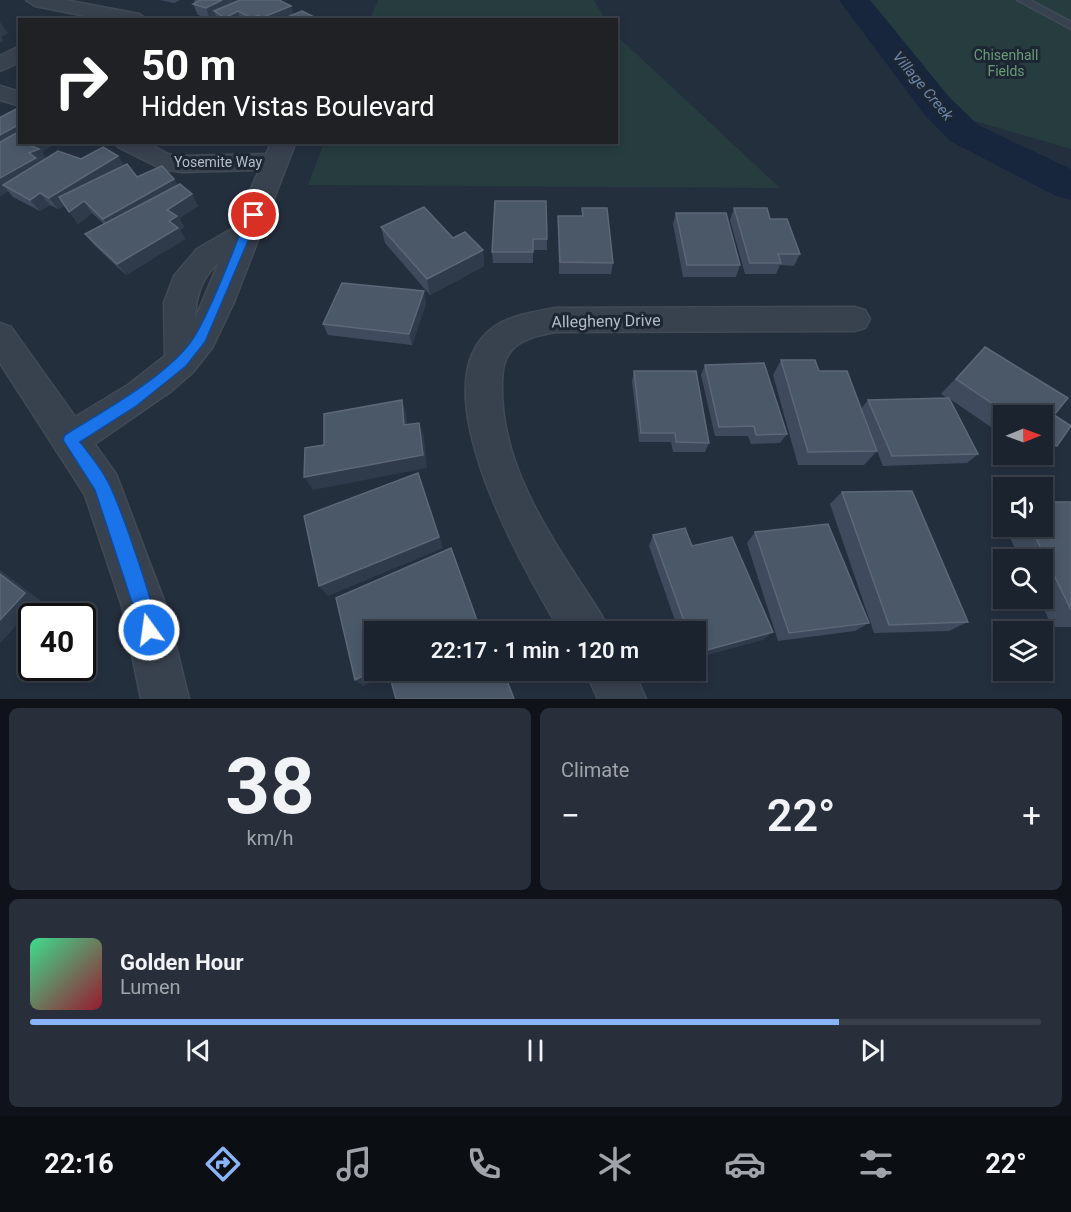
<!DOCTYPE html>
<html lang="en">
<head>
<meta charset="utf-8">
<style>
	:root { --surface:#1b232e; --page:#282f3a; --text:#f1f3f6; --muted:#a0a4aa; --line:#39404a; --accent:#8ab4f8 }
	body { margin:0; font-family:Roboto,sans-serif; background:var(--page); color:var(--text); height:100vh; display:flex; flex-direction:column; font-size:22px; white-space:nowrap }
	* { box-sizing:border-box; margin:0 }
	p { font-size:20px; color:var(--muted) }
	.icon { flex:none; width:33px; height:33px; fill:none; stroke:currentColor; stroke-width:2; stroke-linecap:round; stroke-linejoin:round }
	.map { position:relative; height:699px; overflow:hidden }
	.drawer { display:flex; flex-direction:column; gap:9px; padding:9px; background:#0f1319; flex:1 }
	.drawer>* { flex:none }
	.banner { position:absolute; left:18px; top:18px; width:600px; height:126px; border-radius:0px; box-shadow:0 3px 9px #0003,0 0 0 2px var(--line); background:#202124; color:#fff; overflow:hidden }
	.needle { width:39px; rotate:89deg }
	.buttons { position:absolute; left:993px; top:405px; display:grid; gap:12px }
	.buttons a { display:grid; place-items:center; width:60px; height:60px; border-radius:0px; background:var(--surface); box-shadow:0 3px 9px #0003,0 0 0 2px var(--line); font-size:30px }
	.speed { position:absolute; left:18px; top:603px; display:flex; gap:12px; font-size:30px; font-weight:700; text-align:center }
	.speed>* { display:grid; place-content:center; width:78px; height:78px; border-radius:50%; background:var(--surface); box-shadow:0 3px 9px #0003,0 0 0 2px var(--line); line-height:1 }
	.speed .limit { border:3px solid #111; border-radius:9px; background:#fff; color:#111 }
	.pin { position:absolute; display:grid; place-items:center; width:51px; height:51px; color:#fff; margin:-26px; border:3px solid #fff; border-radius:50%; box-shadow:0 2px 6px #0007 }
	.me { position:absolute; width:66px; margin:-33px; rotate:346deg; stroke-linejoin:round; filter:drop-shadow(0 0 4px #0008) }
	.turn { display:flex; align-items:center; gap:21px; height:126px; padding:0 24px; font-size:27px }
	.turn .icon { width:78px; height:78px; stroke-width:2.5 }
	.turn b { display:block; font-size:42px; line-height:51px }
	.big { font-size:45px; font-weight:600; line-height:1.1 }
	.drawer .tile { flex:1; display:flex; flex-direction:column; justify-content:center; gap:9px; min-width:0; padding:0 21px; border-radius:9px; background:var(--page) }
	.drawer .dial { align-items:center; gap:0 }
	.dial b { font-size:78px; line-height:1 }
	.song { display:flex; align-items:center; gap:18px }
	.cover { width:72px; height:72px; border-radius:9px; background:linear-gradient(135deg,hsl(150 70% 55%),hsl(350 70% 35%)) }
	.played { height:6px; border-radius:3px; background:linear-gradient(90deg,var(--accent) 80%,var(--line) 80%) }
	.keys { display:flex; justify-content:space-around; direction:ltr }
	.heat { display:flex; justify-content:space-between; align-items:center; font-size:33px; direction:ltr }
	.drawer .tiles { flex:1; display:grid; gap:9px; grid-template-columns:1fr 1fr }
	.tile:last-child { grid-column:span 2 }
	.trip { position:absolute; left:364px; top:621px; width:342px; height:60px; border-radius:0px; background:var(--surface); box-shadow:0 3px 9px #0003,0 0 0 2px var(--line); font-weight:600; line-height:60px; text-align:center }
	.tabs { display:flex; height:96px; justify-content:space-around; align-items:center; background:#0b0e12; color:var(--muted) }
	.tabs .icon { width:42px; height:42px }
	.tabs .active { color:var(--accent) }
	.tabs b { font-size:27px; color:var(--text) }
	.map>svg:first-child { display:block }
	.green { fill:#263c3f }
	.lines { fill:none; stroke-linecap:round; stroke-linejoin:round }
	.river { fill:#17263c; fill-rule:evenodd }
	.service-casing { stroke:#414a57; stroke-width:3 }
	.minor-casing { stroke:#414a57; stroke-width:3 }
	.tertiary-casing { stroke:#414a57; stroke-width:3 }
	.service { fill:#38414e; fill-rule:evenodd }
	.minor { fill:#38414e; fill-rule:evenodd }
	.tertiary { fill:#38414e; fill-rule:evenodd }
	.wall { fill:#3f4b5c }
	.shaded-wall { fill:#2f3b4b }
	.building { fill:#4b5868; stroke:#5c6777; stroke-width:1.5 }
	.route { fill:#1a73e8; stroke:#114b97; stroke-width:1.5 }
	.labels { text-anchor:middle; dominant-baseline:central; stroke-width:6; stroke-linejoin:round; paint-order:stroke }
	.far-park-label { font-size:14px; fill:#6b9a76; stroke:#1d2633 }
	.far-street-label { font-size:14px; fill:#b4bcc9; stroke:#1d2633 }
	.far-water-label { font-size:15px; font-style:italic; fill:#6d86a8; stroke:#1d2633 }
	.street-label { font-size:16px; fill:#b4bcc9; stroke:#1d2633 }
</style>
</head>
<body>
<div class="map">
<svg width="1071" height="699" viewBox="0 0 1071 699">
	<rect width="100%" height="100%" fill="#242f3e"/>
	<g class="green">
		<polygon points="378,0 594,0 605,19 370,19"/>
		<polygon points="850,0 1071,0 1071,149 950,114"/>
		<polygon points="617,36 780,188 308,185 324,143 616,142"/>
	</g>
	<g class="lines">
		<polygon class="river" points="839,0 870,0 950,98 978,125 1071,169 1071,200 1056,196 950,141 924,114"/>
		<g class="service-casing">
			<polygon id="service" points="1017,0 1030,0 1071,22 1071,29"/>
		</g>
		<g class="minor-casing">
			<g id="minor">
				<polygon points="26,0 65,0 139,14 148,20 106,20 35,6"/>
				<polygon points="20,46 20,62 0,71 0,56"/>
				<polygon points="0,86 20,92 20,106 0,100"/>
				<path d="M115 142H146L168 154 182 156 266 154 272 142 295 144 234 302 212 348 193 372 170 392 83 452 70 456 57 452 52 440 57 428 128 385 165 356 164 303 174 276 197 249 235 227 259 170 182 172 162 169 118 147ZM219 262 195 319C196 295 201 279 219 262Z"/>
				<path d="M854 307 865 310 870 319 865 328 854 331 555 332C542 335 527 337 516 346 503 356 502 372 502 387 501 473 559 548 602 616L608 632H561C526 573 414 383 494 327 511 315 535 312 555 308Z"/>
				<polygon points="585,670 633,670 646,699 598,699"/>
			</g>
		</g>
		<g class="tertiary-casing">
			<polygon id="tertiary" points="0,323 11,327 116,474 166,606 189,699 141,699 122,606 85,495 0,363"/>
		</g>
		<use href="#service" class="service"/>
		<use href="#minor" class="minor"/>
		<use href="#tertiary" class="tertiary"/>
	</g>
	<g class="wall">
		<polygon points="160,0 180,0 174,3"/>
		<polygon points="194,0 279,0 294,14 320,20 218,20 216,16 210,19 198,15 193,4 195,3"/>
		<polygon points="0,117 42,152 46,159 81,159 124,165 137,177 174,179 177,185 198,206 179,218 184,227 180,230 185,239 126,275 94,245 85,234 104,224 92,213 78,224 65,205 58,209 50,205 40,211 13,197 8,191 0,196"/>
		<polygon points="495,201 547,239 547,250 533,250 533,263 493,263 492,252"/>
		<polygon points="582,208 613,263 611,274 559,274 558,216 582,216"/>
		<polygon points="734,208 770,219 800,254 794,266 780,265 776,274 745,274 730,220"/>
		<polygon points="676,213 740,265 736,277 683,277 673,224"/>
		<polygon points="381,227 453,238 483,250 484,266 430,295 385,243"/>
		<polygon points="426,303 412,345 328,335 323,324"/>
		<polygon points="985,347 1054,415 1057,446 1038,459 1031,454 1042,454 1042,416 1004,416 1004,436 950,399 978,454 967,463 883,466 876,448 877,451 864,465 798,465 773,375 781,360 819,371 861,409 868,400 947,398 941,394"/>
		<polygon points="705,365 787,434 780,443 751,444 748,436 715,436 701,375"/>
		<polygon points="634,371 709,443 705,452 673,452 671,442 639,442 632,381"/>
		<polygon points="842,492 968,622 949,631 874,633 830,504"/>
		<polygon points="1071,502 1071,627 1052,627 1039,598 1042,598 1042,560 1020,560 1005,526 1042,526"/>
		<polygon points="1004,511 1004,524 999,514"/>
		<polygon points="755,532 869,623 855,631 778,641 747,543"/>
		<polygon points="653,535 692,546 763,640 696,632 679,632 649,546"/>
	</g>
	<g class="shaded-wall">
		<polygon points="222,0 247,0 214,11 216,16 210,19 206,8"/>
		<polygon points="291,6 295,17 288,20 262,20 261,18"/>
		<polygon points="238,11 241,20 226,20 225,18"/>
		<polygon points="258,15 260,20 252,20 252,18"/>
		<polygon points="0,22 8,33 1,37 3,41 0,43"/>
		<polygon points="20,124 20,141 0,152 0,135"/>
		<polygon points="30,142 58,142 42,152 47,160 3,185 8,191 0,196 0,178 29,153 27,144"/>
		<polygon points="118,156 126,168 58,209 49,198"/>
		<polygon points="174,179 181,191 112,230 103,219"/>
		<polygon points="40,193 50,205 40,211 30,200"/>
		<polygon points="192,194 198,206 179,218 184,227 180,230 185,239 126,275 117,264 169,221 167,210"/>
		<polygon points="84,201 92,213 78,224 69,212"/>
		<polygon points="483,250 484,266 430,295 427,279"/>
		<polygon points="424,291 426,303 412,345 409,334"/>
		<polygon points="402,400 406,414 409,439 404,425"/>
		<polygon points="419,423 424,436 427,468 313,490 304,477"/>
		<polygon points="418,473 443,548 328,596 319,586"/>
		<polygon points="0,570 40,600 0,643"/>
		<polygon points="478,623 480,631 479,632 459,632"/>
		<polygon points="773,632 763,640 696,658 696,653"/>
		<polygon points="375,670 396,670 363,686 355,680"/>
	</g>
	<g class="building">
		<polygon points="200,0 222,0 206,8 193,4"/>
		<polygon points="240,0 279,0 291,6 261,18 258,15 252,18 238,11 225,18 214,11"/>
		<polygon points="302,11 320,20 280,20"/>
		<polygon points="20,107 20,124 0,135 0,117 1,117"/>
		<polygon points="20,131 20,142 30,142 27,144 39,149 29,153 36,158 0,178 0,142"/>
		<polygon points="103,147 118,156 49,198 40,193 30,200 3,185 58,151 81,159"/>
		<polygon points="127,164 137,177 162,166 174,179 103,219 84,201 69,212 59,197"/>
		<polygon points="180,184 192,194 167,210 177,216 169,221 178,228 117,264 85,234"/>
		<polygon points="495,201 546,201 547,239 533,239 533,252 492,252"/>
		<polygon points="424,207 453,238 465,232 483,250 427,279 381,227"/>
		<polygon points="582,208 607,208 613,263 560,262 558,216 583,216"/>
		<polygon points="734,208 767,208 770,219 787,219 800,254 778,254 781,263 750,263"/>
		<polygon points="676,213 726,213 740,265 687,265"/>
		<polygon points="342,283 424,291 409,334 323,324"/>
		<polygon points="985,347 1068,398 1054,415 1071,426 1057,446 1042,436 1042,416 1011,416 956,379"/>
		<polygon points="781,360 815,360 819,371 847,371 877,451 808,452"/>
		<polygon points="764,363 787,434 756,435 754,426 719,427 705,365"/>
		<polygon points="634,371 696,371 709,443 676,442 675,433 641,433"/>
		<polygon points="949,398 978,454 892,456 868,400"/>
		<polygon points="402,400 404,425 419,423 423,455 304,477 305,448 324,445 324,414"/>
		<polygon points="418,473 439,537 319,586 304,516"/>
		<polygon points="912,491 968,622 889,625 842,492"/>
		<polygon points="1042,502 1071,502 1071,610 1030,526 1042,526"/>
		<polygon points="828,524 869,623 789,633 755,532"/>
		<polygon points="685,528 692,546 732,537 773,632 696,653 696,632 688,632 653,535"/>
		<polygon points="451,548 478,623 459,632 375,632 375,670 355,680 336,598"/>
		<polygon points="0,574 25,593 0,620"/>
		<polygon points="414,670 503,670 514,699 396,699 391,681"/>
	</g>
	<path class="route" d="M254 211 259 215 205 342 186 366 135 407 80 442C90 455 102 469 109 484 119 504 162 621 156 636L149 639 143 636 95 490 63 440 65 435C103 411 174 373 196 334 217 297 231 254 248 215Z"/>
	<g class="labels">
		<g class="far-park-label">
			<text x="1006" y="55">Chisenhall<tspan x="1006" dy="16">Fields</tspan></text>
		</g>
		<g class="far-street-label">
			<text x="218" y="162">Yosemite Way</text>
		</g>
		<g class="far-water-label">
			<text transform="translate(923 86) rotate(50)">Village Creek</text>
		</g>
		<g class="street-label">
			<text transform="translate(606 321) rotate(-1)">Allegheny Drive</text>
		</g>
	</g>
</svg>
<div class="buttons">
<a><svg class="needle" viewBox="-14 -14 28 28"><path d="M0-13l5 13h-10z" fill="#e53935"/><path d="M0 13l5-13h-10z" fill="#a0a4aa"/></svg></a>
<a><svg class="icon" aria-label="sound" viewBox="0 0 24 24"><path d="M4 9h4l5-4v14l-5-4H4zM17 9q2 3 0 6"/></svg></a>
<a><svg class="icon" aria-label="search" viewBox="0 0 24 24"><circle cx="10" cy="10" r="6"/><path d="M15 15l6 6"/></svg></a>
<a><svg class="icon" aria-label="layers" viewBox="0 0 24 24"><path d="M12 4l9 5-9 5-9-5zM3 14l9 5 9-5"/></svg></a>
</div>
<div class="speed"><div class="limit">40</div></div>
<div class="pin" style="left:254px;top:215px;background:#d93025"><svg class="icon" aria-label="arrive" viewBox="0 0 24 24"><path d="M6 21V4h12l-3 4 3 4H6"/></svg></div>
<svg class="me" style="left:149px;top:630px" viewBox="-20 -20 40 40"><circle r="17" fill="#1a73e8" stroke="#fff" stroke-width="3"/><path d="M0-11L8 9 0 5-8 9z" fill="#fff"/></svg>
<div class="trip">22:17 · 1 min · 120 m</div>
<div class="banner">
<div class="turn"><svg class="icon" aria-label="right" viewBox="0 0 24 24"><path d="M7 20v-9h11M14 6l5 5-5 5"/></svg><div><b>50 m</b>Hidden Vistas Boulevard</div></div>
</div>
</div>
<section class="drawer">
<div class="tiles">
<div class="tile dial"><b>38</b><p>km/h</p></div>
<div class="tile"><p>Climate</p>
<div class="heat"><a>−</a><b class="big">22°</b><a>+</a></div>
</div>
<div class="tile">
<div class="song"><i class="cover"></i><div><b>Golden Hour</b><p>Lumen</p></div></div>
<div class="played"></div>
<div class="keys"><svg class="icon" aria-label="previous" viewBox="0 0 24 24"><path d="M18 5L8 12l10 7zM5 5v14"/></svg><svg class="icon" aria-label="pause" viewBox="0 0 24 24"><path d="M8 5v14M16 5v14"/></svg><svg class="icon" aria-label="next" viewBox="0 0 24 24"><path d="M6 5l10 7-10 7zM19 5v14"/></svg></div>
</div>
</div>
</section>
<nav class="tabs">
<b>22:16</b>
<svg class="icon active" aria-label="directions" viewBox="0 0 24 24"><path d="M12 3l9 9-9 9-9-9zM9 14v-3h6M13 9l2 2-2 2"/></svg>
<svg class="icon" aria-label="music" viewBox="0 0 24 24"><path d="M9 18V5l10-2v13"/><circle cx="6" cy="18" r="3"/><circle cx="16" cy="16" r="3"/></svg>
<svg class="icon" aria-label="phone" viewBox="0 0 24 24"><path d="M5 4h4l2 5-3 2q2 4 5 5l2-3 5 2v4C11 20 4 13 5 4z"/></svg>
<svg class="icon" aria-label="climate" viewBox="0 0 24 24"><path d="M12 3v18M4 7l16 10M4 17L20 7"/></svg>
<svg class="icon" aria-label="car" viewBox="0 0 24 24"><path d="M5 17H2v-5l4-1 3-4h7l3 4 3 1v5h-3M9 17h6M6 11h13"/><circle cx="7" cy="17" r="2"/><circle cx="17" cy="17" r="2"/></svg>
<svg class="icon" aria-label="filters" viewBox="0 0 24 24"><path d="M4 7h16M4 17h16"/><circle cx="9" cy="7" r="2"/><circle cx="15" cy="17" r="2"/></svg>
<b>22°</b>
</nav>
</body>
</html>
